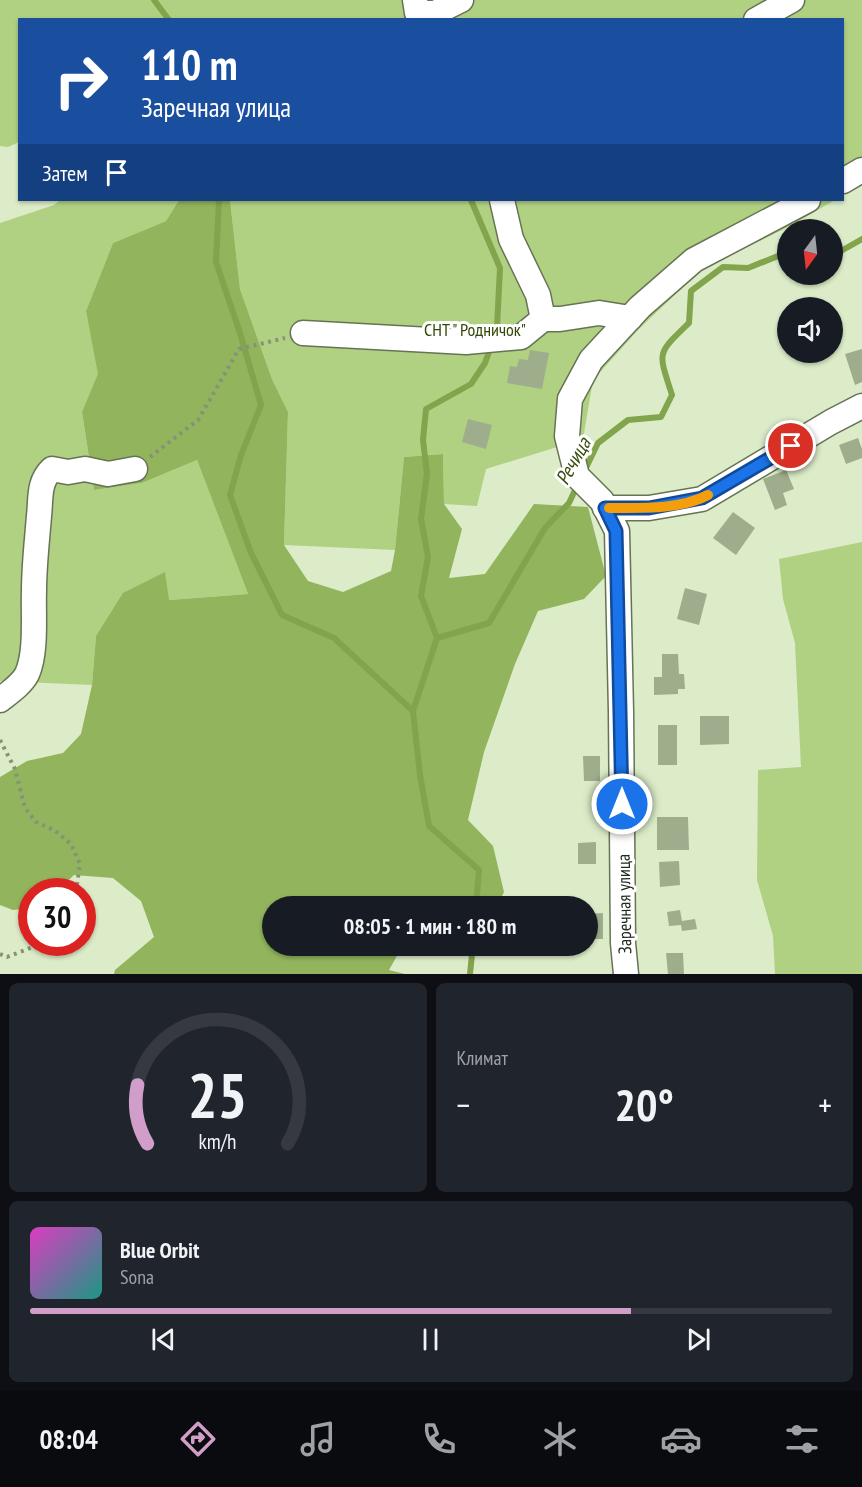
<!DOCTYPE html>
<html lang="ru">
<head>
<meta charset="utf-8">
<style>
	:root { --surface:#171b24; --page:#20242c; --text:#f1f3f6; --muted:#9ea1a6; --line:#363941; --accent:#d09ec8 }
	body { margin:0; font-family:"PT Sans Narrow",sans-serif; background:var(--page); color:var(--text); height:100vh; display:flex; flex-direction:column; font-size:22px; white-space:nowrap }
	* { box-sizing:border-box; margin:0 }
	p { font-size:20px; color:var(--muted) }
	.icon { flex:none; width:33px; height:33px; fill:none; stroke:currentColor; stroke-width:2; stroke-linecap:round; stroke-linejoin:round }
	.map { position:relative; height:974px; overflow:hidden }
	.details { display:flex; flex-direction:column; gap:9px; padding:9px; background:#0d0f14; flex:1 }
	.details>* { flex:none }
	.banner { position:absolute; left:18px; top:18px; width:826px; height:183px; border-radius:0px; box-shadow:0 2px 4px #0004; background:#1a4fa0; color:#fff; overflow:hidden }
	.needle { width:39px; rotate:195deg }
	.buttons { position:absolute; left:777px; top:219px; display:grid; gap:12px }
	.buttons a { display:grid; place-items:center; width:66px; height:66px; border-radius:50%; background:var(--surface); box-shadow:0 2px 4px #0004; font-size:30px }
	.speed { position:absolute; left:18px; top:878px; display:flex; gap:12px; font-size:30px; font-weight:700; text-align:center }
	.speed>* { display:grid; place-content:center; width:78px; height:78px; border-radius:50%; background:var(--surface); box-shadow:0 2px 4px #0004; line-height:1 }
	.speed .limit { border:9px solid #d22; background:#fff; color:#111 }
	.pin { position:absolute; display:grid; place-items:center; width:51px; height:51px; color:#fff; margin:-26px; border:3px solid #fff; border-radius:50%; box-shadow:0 2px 6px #0007 }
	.me { position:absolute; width:66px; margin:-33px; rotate:0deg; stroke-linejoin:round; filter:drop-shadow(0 0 4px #0008) }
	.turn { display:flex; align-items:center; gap:21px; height:126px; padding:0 24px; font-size:27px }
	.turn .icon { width:78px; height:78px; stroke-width:2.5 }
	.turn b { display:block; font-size:42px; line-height:51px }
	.then { display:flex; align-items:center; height:57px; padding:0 24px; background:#0003; gap:12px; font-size:22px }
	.big { font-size:45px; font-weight:800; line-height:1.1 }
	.details .tile { flex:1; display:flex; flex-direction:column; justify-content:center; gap:9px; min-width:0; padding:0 21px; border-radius:9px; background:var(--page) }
	.details .dial { align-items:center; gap:0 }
	.dial svg { height:156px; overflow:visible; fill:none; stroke:var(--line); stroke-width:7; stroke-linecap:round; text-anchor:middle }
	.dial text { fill:var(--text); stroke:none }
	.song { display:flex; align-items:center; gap:18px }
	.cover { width:72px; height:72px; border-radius:9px; background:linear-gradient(135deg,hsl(310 70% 55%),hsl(170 70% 35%)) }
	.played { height:6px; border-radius:3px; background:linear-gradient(90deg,var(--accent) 75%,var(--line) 75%) }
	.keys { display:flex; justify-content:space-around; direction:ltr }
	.heat { display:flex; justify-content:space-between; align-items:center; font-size:33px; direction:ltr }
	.details .tiles { flex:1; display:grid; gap:9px; grid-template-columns:1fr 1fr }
	.tile:last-child { grid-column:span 2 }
	.trip { position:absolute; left:262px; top:896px; width:336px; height:60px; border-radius:30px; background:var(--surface); box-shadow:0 2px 4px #0004; font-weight:800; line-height:60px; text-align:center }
	.tab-bar { display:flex; height:96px; justify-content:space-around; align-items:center; background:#090b0e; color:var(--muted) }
	.tab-bar .icon { width:42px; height:42px }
	.tab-bar .on { color:var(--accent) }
	.tab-bar b { font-size:27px; color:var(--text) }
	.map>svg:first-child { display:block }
	.green { fill:#b0d182 }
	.forest { fill:#91b45c }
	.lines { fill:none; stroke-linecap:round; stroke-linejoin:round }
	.stream { stroke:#82a44c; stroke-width:6 }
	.building { fill:#9ead8c }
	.minor-casing { stroke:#667354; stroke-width:27 }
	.path { stroke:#869278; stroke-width:4; stroke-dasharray:3 4.5; stroke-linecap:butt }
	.minor { stroke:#fff; stroke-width:24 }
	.route-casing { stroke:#114b97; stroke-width:15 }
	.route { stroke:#1a73e8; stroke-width:10 }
	.slow { stroke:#f59e0b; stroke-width:10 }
	.labels { text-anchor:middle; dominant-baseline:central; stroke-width:6; stroke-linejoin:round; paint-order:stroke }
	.park-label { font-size:18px; fill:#334806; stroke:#fff }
	.street-label { font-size:18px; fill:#22281b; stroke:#fff }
	.water-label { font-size:20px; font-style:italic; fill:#384e0e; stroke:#fff }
</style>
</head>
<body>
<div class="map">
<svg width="862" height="974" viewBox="0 0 862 974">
	<rect width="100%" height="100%" fill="#dcecc8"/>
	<g class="green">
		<polygon points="0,0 862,0 862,184 843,195 843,20 20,20 19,142 8,147 0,146"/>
		<polygon points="60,200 179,200 166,221 113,243 86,311 99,374 82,412 94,490 142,483 197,460 248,594 168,600 165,573 96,636 92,685 0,681 0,223 54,205"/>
		<polygon points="230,200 835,200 790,226 702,269 639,329 593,380 583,439 486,469 477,506 444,504 443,454 404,457 395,550 284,545 288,412 272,379 240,289"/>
		<polygon points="862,542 862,974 775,974 773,936 757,880 758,770 801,767 795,643 783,599 779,559"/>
	</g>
	<polygon class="forest" points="179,200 230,200 240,289 272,379 288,412 284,545 308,581 343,592 391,571 395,550 404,457 443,454 444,504 462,529 449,578 485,574 534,504 588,507 606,576 584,599 538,611 515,664 484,752 468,820 493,846 504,892 497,906 451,906 430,901 426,906 273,906 273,945 403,945 389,970 405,974 114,974 115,970 154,937 141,901 113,878 74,875 57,891 32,891 31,908 13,910 0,905 0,777 27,761 63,753 81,734 92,685 96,636 123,593 165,572 169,600 248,594 197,460 142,483 94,490 82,412 98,374 86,311 113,243 166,221"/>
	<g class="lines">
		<g class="stream">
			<polyline points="154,0 169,20"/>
			<polyline points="219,200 216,262 240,333 261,405 241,455 230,495 251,553 282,615 334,638 413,711"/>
			<polyline points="471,200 500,268 497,327 495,333"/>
			<polyline points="832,250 841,251 862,239"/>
			<path d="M583 474 598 443 628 420 661 417 672 395C658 351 656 355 689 323L691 291 723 267 748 268 788 252"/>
			<polyline points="437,638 489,623 545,528 569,503 577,486"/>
			<polyline points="476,906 479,870 429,826 420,775 413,711 437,638 421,596 428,557 421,519 427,474 423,440 426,409 471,384 485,363 491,346"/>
			<polyline points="470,974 473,945"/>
		</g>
	</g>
	<g class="building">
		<polygon points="862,349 862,382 855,385 845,354"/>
		<polygon points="530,350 549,353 542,389 507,383 510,366 517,367 519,359 528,360"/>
		<polygon points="468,419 492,425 486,449 462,442"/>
		<polygon points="858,438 862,449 862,458 846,464 839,445"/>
		<polygon points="786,470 794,489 783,493 787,505 775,510 763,479"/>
		<polygon points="733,512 755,528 736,555 713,538"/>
		<polygon points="685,588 707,594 699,625 677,619"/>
		<polygon points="662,654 678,654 679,674 684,674 685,689 678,689 678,694 654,695 654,677 662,677"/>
		<polygon points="700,716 729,716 729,744 700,745"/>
		<rect x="658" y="725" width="19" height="40"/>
		<polygon points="583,756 600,756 600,781 584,781"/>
		<polygon points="657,817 688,817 689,850 657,850"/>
		<polygon points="596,842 596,864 578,864 578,843"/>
		<polygon points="679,861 680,885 660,887 659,862"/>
		<polygon points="680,910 682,921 695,919 697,929 682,931 681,925 669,926 667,912"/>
		<polygon points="603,913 603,939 588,939 588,914"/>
		<polygon points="666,953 683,953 684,974 668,974"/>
	</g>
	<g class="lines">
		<g class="minor-casing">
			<g id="minor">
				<polyline points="415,0 417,13 437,12 461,0"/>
				<polyline points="756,20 792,0"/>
				<polyline points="843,181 862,170"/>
				<polyline points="543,319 560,319 599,313 630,318"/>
				<polyline points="303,333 466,342 521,337 543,319 538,295 511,239 502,200"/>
				<polyline points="605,508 649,508 702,499 831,422 862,406"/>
				<path d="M0 700C9 693 22 684 27 674 37 652 33 614 34 591 34 566 37 541 39 516 41 499 38 482 52 469L68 472 85 469 108 474 135 469"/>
				<polyline points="626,974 623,943 621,712 617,531 602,501 577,476 567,436 570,399 591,360 640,307 694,260 808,200"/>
			</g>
		</g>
		<g class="path">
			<polyline points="150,457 198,420 239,349 285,338"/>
			<polyline points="0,740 15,769 25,808 36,822 54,830 71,844 80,864 76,891"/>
			<polyline points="0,954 7,957 46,942"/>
		</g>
		<use href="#minor" class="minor"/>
	</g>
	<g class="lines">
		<g class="route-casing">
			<polyline id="route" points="622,804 616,531 605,508 649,508 702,498 791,446"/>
		</g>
		<use href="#route" class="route"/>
		<path class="slow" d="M609 508C641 508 679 510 708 495"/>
	</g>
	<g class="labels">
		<g class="park-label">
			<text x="475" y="329">СНТ " Родничок"</text>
		</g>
		<g class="street-label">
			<text transform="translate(624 904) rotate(-91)">Заречная улица</text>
		</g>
		<g class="water-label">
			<text transform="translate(573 461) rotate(-61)">Речица</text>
		</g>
	</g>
</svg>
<div class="buttons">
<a><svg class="needle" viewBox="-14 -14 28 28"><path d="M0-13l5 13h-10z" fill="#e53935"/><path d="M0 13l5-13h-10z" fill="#9ea1a6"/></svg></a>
<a><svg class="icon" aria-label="sound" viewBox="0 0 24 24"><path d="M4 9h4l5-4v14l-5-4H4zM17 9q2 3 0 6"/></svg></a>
</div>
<div class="speed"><div class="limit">30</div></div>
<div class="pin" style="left:791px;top:446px;background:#d93025"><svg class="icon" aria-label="arrive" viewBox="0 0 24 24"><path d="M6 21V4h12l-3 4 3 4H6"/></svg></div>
<svg class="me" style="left:622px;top:804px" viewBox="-20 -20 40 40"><circle r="17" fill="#1a73e8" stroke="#fff" stroke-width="3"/><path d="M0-11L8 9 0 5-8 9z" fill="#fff"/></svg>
<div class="trip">08:05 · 1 мин · 180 m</div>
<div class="banner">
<div class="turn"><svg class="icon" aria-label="right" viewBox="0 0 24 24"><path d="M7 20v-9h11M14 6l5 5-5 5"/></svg><div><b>110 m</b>Заречная улица</div></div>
<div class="then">Затем<svg class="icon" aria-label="arrive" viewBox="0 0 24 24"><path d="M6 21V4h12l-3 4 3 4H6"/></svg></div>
</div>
</div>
<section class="details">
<div class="tiles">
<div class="tile dial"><svg viewBox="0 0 100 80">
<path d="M14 69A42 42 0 1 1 86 69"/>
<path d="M14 69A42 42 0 0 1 9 39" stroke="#d09ec8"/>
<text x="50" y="56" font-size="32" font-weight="700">25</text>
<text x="50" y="72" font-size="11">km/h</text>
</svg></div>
<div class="tile"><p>Климат</p>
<div class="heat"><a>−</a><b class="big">20°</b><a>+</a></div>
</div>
<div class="tile">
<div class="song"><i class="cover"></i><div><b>Blue Orbit</b><p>Sona</p></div></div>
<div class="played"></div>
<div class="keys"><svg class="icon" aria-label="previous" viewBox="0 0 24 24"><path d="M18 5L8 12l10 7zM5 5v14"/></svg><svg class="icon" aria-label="pause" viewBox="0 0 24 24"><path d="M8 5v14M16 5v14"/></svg><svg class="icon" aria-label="next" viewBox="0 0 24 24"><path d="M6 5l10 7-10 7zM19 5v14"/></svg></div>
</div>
</div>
</section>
<nav class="tab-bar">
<b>08:04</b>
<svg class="icon on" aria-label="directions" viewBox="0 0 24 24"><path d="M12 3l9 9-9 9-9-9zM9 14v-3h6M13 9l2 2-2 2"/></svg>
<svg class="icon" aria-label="music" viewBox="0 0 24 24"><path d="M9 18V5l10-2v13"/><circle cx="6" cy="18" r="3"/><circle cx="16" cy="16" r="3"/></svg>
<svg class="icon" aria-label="phone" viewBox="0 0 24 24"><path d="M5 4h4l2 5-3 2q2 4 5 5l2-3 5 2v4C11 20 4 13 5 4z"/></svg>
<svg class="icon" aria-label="climate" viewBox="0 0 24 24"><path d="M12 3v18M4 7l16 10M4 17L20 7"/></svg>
<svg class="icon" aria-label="car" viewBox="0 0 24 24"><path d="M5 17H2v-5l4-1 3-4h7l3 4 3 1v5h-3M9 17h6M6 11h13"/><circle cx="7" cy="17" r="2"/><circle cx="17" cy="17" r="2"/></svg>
<svg class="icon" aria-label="filters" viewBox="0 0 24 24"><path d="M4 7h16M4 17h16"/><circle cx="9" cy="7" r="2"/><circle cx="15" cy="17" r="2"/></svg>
</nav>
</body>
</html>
